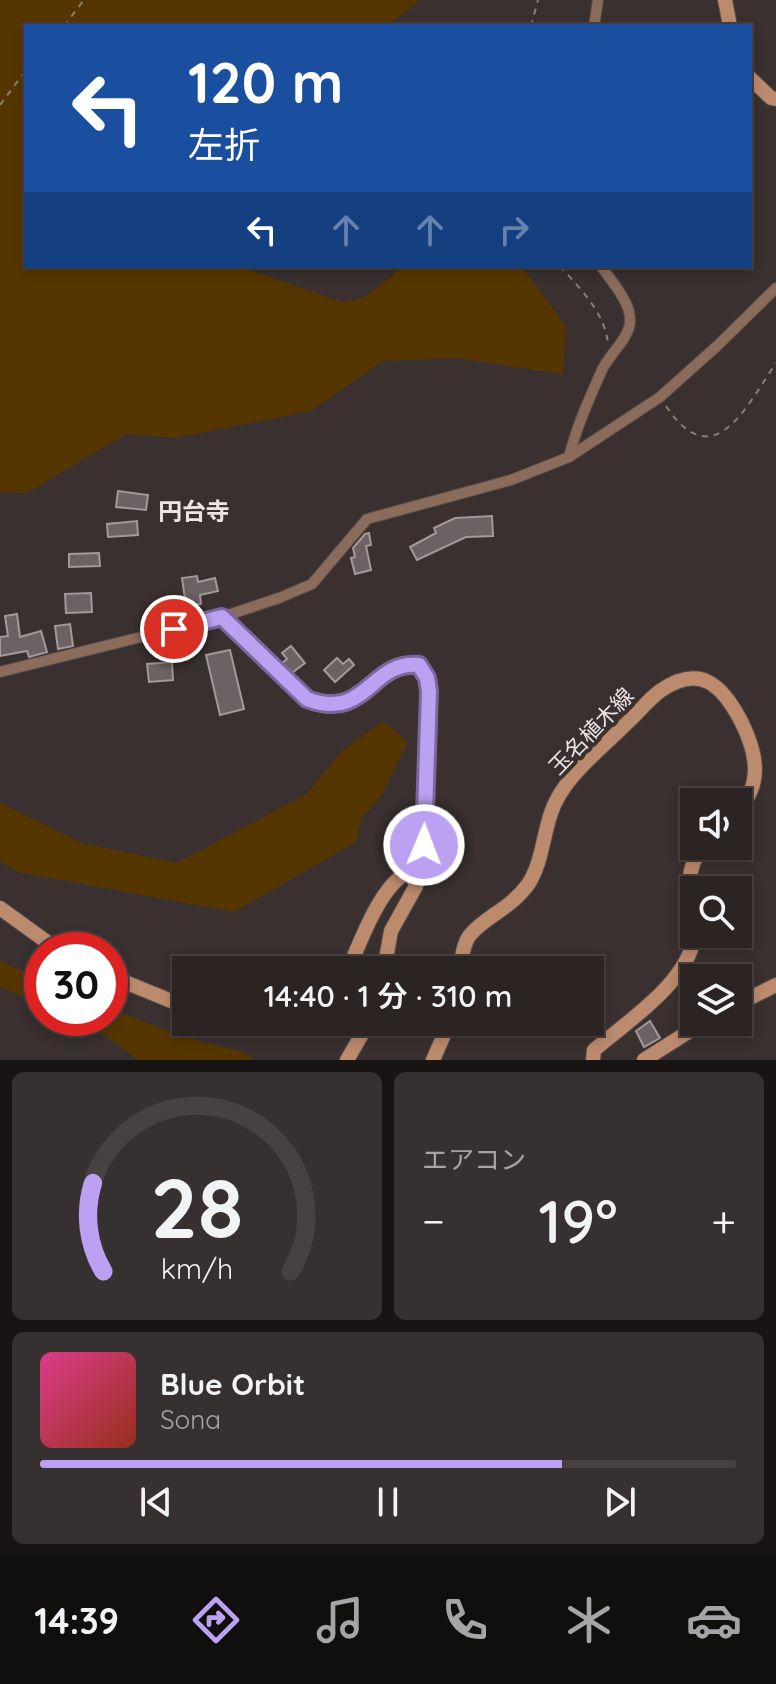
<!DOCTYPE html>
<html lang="ja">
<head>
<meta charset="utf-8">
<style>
	:root { --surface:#2b2423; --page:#373030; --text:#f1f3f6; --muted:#a6a4a6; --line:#474141; --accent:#bca0f2 }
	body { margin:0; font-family:Quicksand,"Noto Sans JP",sans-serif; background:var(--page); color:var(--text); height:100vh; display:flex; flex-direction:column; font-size:30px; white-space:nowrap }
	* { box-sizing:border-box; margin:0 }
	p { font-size:26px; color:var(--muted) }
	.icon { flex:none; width:44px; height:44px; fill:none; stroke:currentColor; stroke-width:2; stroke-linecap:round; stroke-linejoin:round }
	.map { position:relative; height:1060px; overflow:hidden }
	.panel { display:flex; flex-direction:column; gap:12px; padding:12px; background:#181413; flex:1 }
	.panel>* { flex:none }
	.banner { position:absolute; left:24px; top:24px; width:728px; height:244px; border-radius:0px; box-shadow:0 4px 12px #0003,0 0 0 2px var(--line); background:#1a4fa0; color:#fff; overflow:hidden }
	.tools { position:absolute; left:680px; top:788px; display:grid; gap:16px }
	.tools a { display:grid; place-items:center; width:72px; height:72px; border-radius:0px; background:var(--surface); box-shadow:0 4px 12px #0003,0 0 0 2px var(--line); font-size:40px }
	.speed { position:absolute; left:24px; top:932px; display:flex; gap:16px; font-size:40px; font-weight:700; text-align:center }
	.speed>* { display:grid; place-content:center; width:104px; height:104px; border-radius:50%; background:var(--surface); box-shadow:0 4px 12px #0003,0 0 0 2px var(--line); line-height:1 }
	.speed .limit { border:12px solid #d22; background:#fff; color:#111 }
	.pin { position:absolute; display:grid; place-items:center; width:68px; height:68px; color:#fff; margin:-34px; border:4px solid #fff; border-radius:50%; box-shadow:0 2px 8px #0007 }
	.me { position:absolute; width:88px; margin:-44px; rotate:1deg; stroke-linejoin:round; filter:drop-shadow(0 0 6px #0008) }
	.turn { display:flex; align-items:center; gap:28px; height:168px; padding:0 32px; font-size:36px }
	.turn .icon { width:104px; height:104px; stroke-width:2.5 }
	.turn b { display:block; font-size:56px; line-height:68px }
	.lanes { display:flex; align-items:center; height:76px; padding:0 32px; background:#0003; justify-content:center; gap:40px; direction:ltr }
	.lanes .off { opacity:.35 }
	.big { font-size:60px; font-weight:600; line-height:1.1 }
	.panel .card { flex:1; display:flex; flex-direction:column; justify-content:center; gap:12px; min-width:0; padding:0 28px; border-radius:12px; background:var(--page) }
	.panel .dial { align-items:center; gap:0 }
	.dial svg { height:208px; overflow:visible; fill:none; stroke:var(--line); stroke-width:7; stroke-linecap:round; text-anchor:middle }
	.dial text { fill:var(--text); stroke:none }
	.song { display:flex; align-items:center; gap:24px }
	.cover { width:96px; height:96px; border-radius:12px; background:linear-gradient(135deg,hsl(330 70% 55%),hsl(10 70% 35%)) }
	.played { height:8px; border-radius:4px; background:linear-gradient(90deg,var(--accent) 75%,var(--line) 75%) }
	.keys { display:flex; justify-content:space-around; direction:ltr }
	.heat { display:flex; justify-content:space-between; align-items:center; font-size:44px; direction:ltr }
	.panel .tiles { flex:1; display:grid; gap:12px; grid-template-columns:1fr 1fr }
	.card:last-child { grid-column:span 2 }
	.trip { position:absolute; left:172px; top:956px; width:432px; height:80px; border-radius:0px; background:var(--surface); box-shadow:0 4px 12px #0003,0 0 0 2px var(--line); font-weight:600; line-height:80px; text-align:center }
	.menu { display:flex; height:128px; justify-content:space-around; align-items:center; background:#110e0e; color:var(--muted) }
	.menu .icon { width:56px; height:56px }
	.menu .selected { color:var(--accent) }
	.menu b { font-size:36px; color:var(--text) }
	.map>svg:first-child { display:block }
	.green { fill:#563600 }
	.building { fill:#6c6263; stroke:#a4989a; stroke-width:2 }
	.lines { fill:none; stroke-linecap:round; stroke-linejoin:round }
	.street-casing { stroke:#554d4c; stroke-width:12 }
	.secondary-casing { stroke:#554d4c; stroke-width:16 }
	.path { stroke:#88807f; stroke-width:2; stroke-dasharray:6 6; stroke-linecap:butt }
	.street { stroke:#8b6b59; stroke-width:10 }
	.secondary { stroke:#bc8a6d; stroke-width:14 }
	.route-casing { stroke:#7a689d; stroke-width:20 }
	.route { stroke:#bca0f2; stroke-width:14 }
	.labels { text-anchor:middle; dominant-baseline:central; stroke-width:8; stroke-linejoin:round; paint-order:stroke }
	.street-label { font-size:22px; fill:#ebe5e4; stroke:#39302f }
	.neighbourhood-label { font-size:24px; font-weight:bold; fill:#ebe5e4; stroke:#39302f }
</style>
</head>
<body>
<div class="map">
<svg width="776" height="1060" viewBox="0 0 776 1060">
	<rect width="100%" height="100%" fill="#39302f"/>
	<g class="green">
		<polygon points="0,0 420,0 388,26 26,26 26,266 247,266 249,270 342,302 364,298 404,266 521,266 566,326 563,374 454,358 383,361 311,411 176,438 126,434 27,493 0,492"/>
		<polygon points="383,721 408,742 381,796 361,819 356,842 234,912 17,872 0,861 0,803 81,843 177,863 307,794 341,752"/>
		<polygon points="0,961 42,980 42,1005 0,987"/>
		<polygon points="110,1009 182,1036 242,1052 256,1060 138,1060 97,1030 70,1018 110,1018"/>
	</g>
	<g class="building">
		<polygon points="118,491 148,495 146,510 116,507"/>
		<polygon points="492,516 493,536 466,537 417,560 410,547 436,533 434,528 455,518"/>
		<polygon points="137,521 138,535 108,537 107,524"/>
		<polygon points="369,533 371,545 366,546 371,570 355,574 351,558 355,557 353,548 365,534"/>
		<polygon points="99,553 100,566 69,567 69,554"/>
		<polygon points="197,576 198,582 215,578 218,591 200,595 201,604 186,606 182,578"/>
		<polygon points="91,593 92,612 66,613 65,594"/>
		<polygon points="17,614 20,637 41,631 47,652 29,657 27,651 0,656 0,637 8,636 5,616"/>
		<polygon points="70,624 73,646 58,649 55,626"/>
		<polygon points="291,646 305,663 292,673 282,663 287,659 282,653"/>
		<polygon points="230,650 244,709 220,715 206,655"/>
		<polygon points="337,658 343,664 349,659 354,665 335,682 324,670"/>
		<polygon points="172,662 173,680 149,682 147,664"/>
		<polygon points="650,1021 660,1038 644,1047 636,1031"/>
	</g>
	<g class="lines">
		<g class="street-casing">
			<g id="street">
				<polyline points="594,26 598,0"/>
				<path d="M569 457C576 428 590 397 602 370 609 355 630 337 630 321 631 302 611 281 601 266"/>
				<path d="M222 617 307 699C365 722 370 660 419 665L427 678 429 691 423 864 412 875"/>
				<polyline points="0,672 222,617 279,598 312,584 367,519 511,480 569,457 660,397 717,346 776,288"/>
			</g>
		</g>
		<g class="secondary-casing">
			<g id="secondary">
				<polyline points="725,0 730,26"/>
				<polyline points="750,78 771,98 776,99"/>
				<polyline points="0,908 58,950"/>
				<path d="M694 920C689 893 684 868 704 846"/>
				<path d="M348 970C360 943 380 886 407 873L412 875 416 886 391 931 384 970"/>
				<path d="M459 970C462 960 463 943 470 935 486 916 512 908 529 883 542 862 543 836 551 813 563 776 603 748 629 721 639 712 649 699 660 691 700 663 722 685 741 721 756 751 764 783 738 810"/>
				<polyline points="110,976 186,1007"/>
				<polyline points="738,1004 776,985"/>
				<polyline points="347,1060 369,1022"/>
				<polyline points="433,1060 443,1037 447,1022"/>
				<path d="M593 1060 594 1050C629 1020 689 982 695 934"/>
				<polyline points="644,1060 704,1022"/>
			</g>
		</g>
		<g class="path">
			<polyline points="64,26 84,0"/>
			<polyline points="531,26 538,0"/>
			<polyline points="0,105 26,70"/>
			<path d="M560 266C580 289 604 311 608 343"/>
			<path d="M666 406C714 478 747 405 776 363"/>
		</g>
		<use href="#street" class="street"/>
		<use href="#secondary" class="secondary"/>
	</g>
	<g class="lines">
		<g class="route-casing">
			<path id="route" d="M174 629 222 617 307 699C367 722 370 660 419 665L427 678 429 691 424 845"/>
		</g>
		<use href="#route" class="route"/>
	</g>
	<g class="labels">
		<g class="street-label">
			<text transform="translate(591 731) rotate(-46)">玉名植木線</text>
		</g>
		<g class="neighbourhood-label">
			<text x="194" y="511">円台寺</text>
		</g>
	</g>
</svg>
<div class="tools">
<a><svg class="icon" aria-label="sound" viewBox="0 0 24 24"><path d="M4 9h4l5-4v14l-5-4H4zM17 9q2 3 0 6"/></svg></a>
<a><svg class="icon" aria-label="search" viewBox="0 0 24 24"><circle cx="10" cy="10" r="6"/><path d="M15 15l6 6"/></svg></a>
<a><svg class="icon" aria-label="layers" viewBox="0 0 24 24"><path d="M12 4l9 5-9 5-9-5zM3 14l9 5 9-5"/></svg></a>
</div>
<div class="speed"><div class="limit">30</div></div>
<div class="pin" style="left:174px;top:629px;background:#d93025"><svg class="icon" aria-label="arrive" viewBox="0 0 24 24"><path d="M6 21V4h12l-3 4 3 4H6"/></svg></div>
<svg class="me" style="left:424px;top:845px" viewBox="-20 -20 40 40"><circle r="17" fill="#bca0f2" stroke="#fff" stroke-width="3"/><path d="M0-11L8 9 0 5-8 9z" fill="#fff"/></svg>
<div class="trip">14:40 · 1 分 · 310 m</div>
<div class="banner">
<div class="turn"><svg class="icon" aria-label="left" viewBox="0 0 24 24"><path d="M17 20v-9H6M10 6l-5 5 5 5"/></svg><div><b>120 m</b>左折</div></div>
<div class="lanes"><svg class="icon" aria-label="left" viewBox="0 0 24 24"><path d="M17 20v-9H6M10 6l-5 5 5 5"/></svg><svg class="icon off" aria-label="ahead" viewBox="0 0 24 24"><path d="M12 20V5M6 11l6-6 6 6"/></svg><svg class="icon off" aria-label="ahead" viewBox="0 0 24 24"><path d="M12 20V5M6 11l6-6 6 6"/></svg><svg class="icon off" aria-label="right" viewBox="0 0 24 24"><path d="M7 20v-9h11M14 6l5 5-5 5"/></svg></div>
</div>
</div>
<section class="panel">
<div class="tiles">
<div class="card dial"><svg viewBox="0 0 100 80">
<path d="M14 69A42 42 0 1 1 86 69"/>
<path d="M14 69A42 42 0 0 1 10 35" stroke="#bca0f2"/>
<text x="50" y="56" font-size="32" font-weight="700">28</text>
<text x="50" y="72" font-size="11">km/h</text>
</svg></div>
<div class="card"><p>エアコン</p>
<div class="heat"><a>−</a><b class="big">19°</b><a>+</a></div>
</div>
<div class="card">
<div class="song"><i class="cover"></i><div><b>Blue Orbit</b><p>Sona</p></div></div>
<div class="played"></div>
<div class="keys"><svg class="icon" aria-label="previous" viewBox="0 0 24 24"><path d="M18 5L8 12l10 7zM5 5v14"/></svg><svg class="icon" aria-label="pause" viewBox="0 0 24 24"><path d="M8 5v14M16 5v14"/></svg><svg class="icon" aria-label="next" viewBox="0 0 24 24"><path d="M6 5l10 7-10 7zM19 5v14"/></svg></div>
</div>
</div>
</section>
<nav class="menu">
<b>14:39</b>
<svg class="icon selected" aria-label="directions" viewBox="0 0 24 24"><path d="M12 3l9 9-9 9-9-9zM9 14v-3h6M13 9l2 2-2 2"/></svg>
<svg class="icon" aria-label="music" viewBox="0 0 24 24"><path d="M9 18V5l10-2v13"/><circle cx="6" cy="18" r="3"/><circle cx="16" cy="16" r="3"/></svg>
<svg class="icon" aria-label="phone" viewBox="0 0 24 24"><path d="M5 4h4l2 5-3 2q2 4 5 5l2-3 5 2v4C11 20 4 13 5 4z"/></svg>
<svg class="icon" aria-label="climate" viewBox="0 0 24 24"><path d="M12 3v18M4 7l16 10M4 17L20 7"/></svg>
<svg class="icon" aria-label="car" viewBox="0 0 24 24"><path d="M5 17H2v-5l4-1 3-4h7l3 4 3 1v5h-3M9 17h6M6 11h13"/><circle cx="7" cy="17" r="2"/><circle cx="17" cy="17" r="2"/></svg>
</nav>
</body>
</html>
